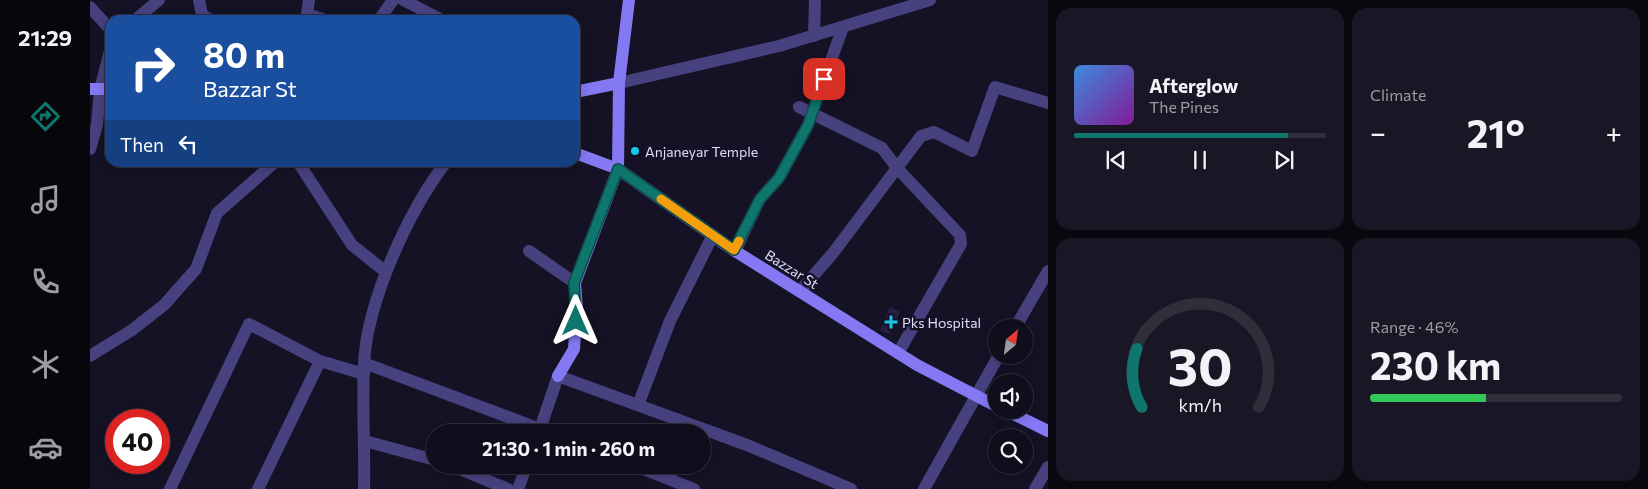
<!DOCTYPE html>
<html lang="en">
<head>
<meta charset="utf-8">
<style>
	:root { --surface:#100e1c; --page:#191725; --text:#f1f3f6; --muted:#9c9ca3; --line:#302e3b; --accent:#0f766e }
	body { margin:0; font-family:Commissioner,sans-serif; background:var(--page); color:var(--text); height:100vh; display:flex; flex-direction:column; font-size:19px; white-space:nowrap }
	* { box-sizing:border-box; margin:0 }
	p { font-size:16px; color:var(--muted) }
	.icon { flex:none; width:28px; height:28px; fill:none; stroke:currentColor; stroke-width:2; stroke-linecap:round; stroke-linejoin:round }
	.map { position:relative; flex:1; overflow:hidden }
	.sheet { display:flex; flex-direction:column; gap:8px; padding:8px; background:#09080f; width:600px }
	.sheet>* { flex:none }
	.guide { position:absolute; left:15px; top:15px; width:475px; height:152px; border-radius:15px; box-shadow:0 2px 12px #0003,0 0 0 1px var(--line); background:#1a4fa0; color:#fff; overflow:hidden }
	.needle { width:32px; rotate:29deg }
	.tools { position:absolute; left:898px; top:319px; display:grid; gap:10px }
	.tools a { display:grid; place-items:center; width:45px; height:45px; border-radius:50%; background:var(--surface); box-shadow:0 2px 12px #0003,0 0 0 1px var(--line); font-size:25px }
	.speed { position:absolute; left:15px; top:409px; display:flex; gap:10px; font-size:25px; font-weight:700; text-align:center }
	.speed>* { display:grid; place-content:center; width:65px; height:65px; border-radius:50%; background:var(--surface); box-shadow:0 2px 12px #0003,0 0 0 1px var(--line); line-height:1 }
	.speed .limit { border:8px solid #d22; background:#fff; color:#111 }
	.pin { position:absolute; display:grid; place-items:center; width:42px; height:42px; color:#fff; margin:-21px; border-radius:10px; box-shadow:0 2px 8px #0006 }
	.me { position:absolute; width:55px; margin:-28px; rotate:0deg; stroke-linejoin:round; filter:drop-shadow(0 0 4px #0008) }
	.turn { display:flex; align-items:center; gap:18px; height:105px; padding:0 15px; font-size:22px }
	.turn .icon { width:65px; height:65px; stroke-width:2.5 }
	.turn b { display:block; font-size:35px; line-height:42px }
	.then { display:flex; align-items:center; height:48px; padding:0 15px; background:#0003; gap:10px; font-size:19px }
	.big { font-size:38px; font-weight:700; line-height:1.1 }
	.sheet .widget { flex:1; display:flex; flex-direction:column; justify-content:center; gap:8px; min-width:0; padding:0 18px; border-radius:15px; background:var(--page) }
	.sheet .dial { align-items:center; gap:0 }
	.dial svg { height:130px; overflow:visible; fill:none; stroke:var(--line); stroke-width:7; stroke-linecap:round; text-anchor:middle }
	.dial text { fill:var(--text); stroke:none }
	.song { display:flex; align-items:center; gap:15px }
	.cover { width:60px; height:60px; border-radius:8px; background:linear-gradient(135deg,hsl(210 70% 55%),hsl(290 70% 35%)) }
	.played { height:5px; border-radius:2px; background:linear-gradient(90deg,var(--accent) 85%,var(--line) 85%) }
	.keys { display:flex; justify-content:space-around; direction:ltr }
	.heat { display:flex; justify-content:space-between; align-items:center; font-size:28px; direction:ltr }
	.charge { height:8px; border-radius:4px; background:linear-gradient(90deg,#34c759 46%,var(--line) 0) }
	.sheet .tiles { flex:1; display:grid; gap:8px; grid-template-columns:repeat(2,1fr) }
	.trip { position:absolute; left:336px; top:424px; width:285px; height:50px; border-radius:25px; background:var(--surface); box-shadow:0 2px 12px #0003,0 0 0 1px var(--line); font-weight:700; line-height:50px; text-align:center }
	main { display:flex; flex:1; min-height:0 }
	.tabs { display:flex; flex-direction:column; width:90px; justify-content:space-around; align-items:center; background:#06060b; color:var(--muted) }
	.tabs .icon { width:35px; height:35px }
	.tabs .active { color:var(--accent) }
	.tabs b { font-size:22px; color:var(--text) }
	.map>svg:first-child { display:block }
	.building { fill:#291f45 }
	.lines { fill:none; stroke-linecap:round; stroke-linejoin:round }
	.street { stroke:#484180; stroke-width:12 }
	.secondary { stroke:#8479f3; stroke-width:12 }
	.route-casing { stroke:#0a4d48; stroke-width:12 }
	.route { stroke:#0f766e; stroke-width:9 }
	.slow { stroke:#f59e0b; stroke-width:9 }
	.poi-dot { fill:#17c7ea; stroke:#161226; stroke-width:2 }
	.labels { text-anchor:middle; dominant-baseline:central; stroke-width:5; stroke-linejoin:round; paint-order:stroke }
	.poi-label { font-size:14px; fill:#e0dafc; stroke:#161226; text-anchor:start }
	.street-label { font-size:14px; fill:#e0dafc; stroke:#161226 }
</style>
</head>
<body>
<main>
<nav class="tabs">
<b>21:29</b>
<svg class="icon active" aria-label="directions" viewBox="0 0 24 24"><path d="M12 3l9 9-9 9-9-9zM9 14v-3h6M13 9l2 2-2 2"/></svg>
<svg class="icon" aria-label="music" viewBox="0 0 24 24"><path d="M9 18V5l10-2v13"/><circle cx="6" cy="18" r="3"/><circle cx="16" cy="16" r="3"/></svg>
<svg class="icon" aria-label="phone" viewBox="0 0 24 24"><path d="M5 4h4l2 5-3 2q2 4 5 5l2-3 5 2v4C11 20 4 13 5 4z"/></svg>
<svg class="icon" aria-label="climate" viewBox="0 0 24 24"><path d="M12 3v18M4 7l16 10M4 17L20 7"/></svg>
<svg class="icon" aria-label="car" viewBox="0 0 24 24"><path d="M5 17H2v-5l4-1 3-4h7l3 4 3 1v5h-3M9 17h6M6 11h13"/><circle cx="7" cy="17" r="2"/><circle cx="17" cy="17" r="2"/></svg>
</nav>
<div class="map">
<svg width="958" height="489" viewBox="0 0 958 489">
	<rect width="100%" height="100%" fill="#161226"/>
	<polygon class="building" points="800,307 810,312 799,334 790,330"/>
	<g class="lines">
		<g class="street">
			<polyline points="109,0 112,15 121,20"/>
			<polyline points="313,0 352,20"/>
			<polyline points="0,7 20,29"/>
			<polyline points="217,14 235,20"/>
			<polyline points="45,20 69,0"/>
			<polyline points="216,20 219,0"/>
			<polyline points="289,20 303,0"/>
			<polyline points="724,36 725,0"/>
			<polyline points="529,83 689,46 840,0"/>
			<polyline points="709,107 792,148 807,168 870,235 871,244 808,353"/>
			<polyline points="0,149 7,125 10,89 20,51"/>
			<polyline points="208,162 262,245 296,272"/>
			<polyline points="439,251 485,283"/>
			<polyline points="645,251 670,199 689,178 718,125 753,27"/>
			<polyline points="710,291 743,253 831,136 844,132 882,151 905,87 958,103"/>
			<polyline points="925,328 958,271"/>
			<polyline points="0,356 42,330 74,305 106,269 127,213 185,162"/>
			<polyline points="274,363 458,432"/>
			<polyline points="548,405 580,321 623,235"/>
			<polyline points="449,432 468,376 657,445 761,489"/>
			<polyline points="275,441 345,460"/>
			<polyline points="360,465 418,489"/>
			<polyline points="543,465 604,489"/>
			<polyline points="80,489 159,324 230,361"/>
			<polyline points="168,489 230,361 274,374"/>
			<path d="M274 489C275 447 272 405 274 364 277 301 318 212 356 162"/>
			<polyline points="428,489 437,465"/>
			<polyline points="834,489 909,355"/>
			<polyline points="945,489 958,467"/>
		</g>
		<g class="secondary">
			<polyline points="0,89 20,89"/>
			<polyline points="485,92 529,83"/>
			<polyline points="485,153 528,169 645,251 827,365 906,406"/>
			<polyline points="468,376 484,349 487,307 485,283 528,169 529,83 539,0"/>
			<polyline points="915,410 958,431"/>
		</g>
	</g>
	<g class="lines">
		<g class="route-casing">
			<polyline id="route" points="486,321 484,283 528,169 644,250 670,199 689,178 718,125 734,79"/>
		</g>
		<use href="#route" class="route"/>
		<polyline class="slow" points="571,199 644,250 649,241"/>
	</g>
	<g class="poi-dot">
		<circle cx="545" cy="151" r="5"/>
		<path d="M798.5 314.5h5v5h5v5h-5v5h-5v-5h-5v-5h5z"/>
	</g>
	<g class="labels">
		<g class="poi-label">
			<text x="555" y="151">Anjaneyar Temple</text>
			<text x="812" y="322">Pks Hospital</text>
		</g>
		<g class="street-label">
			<text transform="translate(702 269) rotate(32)">Bazzar St</text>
		</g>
	</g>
</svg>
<div class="tools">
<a><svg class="needle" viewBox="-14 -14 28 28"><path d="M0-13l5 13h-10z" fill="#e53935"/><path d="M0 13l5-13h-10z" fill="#9c9ca3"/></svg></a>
<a><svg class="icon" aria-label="sound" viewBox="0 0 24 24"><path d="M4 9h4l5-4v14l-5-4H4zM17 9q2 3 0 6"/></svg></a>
<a><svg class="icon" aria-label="search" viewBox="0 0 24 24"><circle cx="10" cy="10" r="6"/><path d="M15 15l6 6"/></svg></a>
</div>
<div class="speed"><div class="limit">40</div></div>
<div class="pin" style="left:734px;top:79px;background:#d93025"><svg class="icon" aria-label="arrive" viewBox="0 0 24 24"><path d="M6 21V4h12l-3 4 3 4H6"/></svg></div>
<svg class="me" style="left:486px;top:321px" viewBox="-20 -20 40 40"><path d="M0-17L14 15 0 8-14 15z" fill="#0f766e" stroke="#fff" stroke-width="4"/></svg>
<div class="trip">21:30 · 1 min · 260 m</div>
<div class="guide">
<div class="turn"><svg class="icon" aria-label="right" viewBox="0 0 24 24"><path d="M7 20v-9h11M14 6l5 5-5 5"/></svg><div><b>80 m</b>Bazzar St</div></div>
<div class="then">Then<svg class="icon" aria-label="left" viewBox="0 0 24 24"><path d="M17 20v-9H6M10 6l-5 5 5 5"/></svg></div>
</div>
</div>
<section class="sheet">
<div class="tiles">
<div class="widget">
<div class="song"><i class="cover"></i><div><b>Afterglow</b><p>The Pines</p></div></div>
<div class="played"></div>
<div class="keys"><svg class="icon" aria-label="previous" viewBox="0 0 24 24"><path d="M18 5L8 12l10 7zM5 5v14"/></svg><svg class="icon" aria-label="pause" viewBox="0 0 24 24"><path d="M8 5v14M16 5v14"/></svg><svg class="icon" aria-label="next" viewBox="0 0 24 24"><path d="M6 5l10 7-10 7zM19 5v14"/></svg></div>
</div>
<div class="widget"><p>Climate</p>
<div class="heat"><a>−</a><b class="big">21°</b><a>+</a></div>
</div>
<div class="widget dial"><svg viewBox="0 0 100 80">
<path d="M14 69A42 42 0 1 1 86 69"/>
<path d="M14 69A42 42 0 0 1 11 33" stroke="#0f766e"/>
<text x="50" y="56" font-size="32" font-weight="700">30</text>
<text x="50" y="72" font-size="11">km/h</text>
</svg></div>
<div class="widget"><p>Range · 46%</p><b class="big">230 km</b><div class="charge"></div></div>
</div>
</section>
</main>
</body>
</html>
